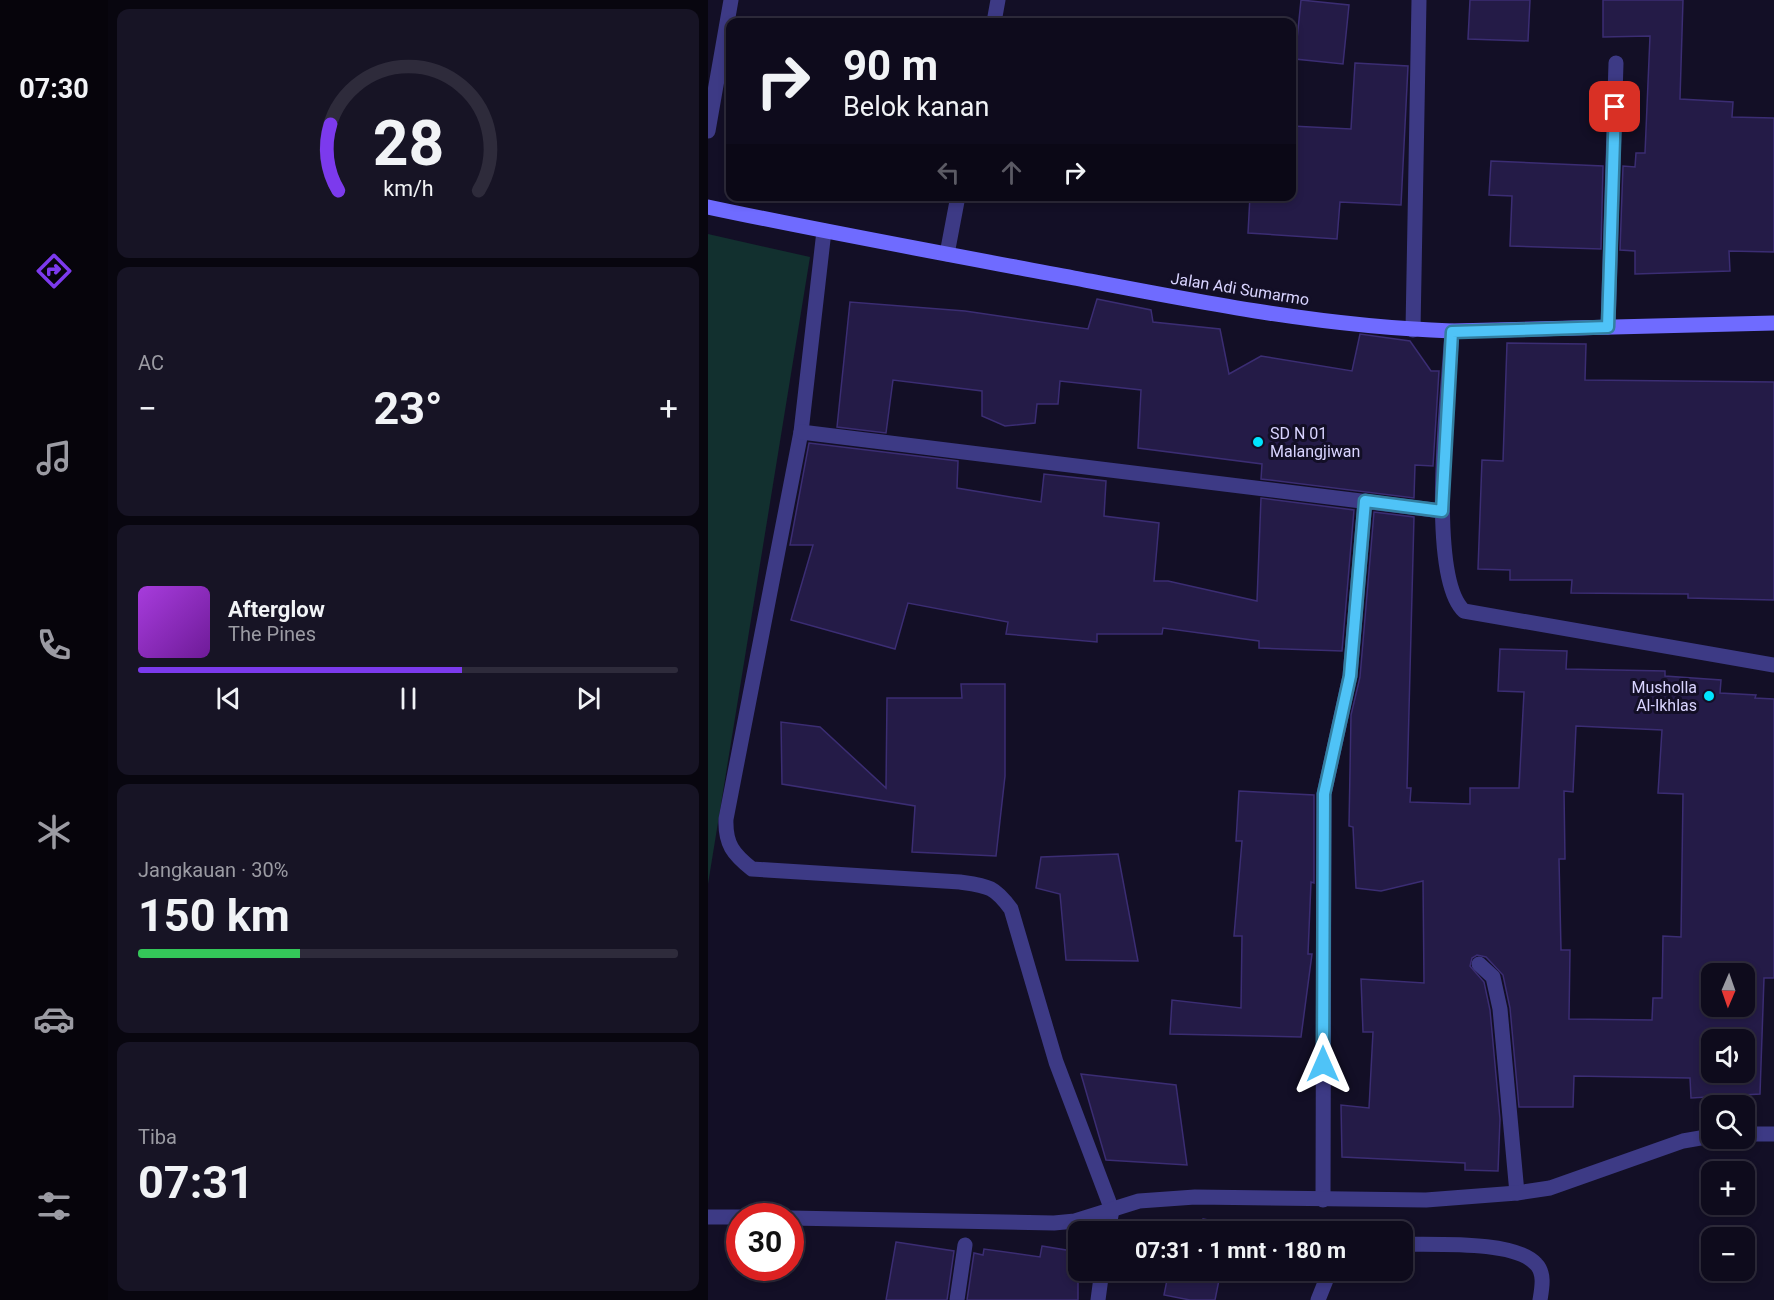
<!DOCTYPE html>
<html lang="id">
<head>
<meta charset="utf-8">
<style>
	:root { --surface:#0e0b1c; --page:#171425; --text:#f1f3f6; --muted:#9b9ba3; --line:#2e2b3b; --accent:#7c3aed }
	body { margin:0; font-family:Roboto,sans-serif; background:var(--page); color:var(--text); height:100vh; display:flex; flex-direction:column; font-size:22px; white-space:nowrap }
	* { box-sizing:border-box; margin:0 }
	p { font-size:20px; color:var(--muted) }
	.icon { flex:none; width:33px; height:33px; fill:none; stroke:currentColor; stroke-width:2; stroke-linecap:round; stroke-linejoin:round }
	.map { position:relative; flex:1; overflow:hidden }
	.side { display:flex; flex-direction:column; gap:9px; padding:9px; background:#08060f; width:600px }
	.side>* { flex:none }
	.guide { position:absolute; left:18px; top:18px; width:570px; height:183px; border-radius:12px; box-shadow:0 3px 9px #0003,0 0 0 2px var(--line); background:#0e0b1c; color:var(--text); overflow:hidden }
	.needle { width:39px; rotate:182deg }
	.tools { position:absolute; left:993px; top:963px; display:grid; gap:12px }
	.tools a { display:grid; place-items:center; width:54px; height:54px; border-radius:12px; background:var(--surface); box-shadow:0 3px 9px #0003,0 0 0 2px var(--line); font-size:30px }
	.speed { position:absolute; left:18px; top:1203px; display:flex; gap:12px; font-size:30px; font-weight:700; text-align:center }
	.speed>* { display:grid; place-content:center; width:78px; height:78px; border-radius:50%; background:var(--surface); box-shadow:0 3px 9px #0003,0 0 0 2px var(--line); line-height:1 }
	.speed .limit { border:9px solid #d22; background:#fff; color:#111 }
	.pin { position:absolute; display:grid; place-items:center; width:51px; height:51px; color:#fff; margin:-26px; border-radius:12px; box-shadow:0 3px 9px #0006 }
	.me { position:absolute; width:66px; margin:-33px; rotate:0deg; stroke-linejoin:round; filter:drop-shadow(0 0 4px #0008) }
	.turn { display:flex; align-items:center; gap:21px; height:126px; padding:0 18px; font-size:27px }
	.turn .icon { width:78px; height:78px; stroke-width:2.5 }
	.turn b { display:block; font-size:42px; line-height:51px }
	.lanes { display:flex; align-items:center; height:57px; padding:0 18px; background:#0003; justify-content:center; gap:30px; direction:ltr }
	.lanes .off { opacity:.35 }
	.big { font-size:45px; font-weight:700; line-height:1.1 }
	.side .card { flex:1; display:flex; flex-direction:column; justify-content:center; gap:9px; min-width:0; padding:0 21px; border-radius:12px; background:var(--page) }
	.side .dial { align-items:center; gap:0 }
	.dial svg { height:156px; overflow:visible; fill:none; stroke:var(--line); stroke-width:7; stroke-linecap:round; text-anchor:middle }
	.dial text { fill:var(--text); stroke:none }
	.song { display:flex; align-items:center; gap:18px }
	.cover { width:72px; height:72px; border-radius:9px; background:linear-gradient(135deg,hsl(280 70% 55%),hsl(280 70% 35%)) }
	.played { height:6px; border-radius:3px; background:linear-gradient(90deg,var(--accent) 60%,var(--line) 60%) }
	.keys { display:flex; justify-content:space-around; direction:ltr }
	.heat { display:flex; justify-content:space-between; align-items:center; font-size:33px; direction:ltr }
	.charge { height:9px; border-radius:4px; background:linear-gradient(90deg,#34c759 30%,var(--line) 0) }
	.trip { position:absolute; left:360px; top:1221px; width:345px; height:60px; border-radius:12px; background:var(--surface); box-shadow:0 3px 9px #0003,0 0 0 2px var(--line); font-weight:700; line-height:60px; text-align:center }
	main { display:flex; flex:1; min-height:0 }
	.dock { display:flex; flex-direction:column; width:108px; justify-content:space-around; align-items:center; background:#06040b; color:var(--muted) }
	.dock .icon { width:42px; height:42px }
	.dock .active { color:var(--accent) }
	.dock b { font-size:27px; color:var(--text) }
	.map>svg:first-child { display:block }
	.green { fill:#12302f }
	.building { fill:#241b47; stroke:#3b2d73; stroke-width:1.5; fill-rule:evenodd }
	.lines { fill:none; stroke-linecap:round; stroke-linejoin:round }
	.street { stroke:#3d3a85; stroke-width:15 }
	.secondary { stroke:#6f6bff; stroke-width:15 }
	.route-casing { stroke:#337fa1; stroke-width:15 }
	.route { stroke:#4fc3f7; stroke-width:10 }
	.poi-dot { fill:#00e5ff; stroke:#130f26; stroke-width:2 }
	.labels { text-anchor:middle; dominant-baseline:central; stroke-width:6; stroke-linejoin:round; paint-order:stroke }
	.street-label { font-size:16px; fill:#d9d4ff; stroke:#130f26 }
	.poi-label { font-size:16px; fill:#d9d4ff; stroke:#130f26; text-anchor:start }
</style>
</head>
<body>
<main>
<nav class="dock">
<b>07:30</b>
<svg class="icon active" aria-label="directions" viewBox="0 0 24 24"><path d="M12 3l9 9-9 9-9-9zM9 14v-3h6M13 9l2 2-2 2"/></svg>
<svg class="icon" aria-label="music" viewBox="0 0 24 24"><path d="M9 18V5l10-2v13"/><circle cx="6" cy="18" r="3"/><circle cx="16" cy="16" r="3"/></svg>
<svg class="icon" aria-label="phone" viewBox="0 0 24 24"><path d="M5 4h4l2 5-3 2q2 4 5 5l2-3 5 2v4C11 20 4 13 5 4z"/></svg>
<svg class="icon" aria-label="climate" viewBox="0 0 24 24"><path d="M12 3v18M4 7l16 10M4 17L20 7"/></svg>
<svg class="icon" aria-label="car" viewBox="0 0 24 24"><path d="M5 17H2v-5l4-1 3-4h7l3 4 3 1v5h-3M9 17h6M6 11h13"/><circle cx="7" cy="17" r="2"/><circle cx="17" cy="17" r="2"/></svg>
<svg class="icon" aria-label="filters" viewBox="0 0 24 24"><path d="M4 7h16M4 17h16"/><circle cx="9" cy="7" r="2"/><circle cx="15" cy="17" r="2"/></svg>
</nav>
<section class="side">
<div class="card dial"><svg viewBox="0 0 100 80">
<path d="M14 69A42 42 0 1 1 86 69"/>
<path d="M14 69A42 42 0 0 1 10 35" stroke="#7c3aed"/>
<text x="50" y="56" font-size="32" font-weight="700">28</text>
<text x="50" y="72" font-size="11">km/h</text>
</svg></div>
<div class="card"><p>AC</p>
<div class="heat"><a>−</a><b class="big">23°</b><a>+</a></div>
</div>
<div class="card">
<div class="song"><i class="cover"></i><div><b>Afterglow</b><p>The Pines</p></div></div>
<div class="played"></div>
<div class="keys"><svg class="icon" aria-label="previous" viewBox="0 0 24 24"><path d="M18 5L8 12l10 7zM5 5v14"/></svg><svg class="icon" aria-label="pause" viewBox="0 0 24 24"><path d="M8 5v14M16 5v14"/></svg><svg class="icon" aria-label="next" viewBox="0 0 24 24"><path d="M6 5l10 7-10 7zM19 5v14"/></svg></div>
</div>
<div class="card"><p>Jangkauan · 30%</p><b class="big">150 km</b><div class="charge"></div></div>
<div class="card"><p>Tiba</p><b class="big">07:31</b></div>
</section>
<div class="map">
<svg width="1066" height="1300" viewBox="0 0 1066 1300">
	<rect width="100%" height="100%" fill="#130f26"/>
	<polygon class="green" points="0,234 102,257 0,884"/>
	<g class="building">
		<polygon points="593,0 641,5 635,64 587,59"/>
		<polygon points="762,0 822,0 820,41 760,39"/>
		<polygon points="895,0 975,0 972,99 1025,102 1024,117 1066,118 1066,252 1021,251 1022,271 927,274 927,251 912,250 915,166 927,167 928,153 937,153 942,36 895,37"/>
		<polygon points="647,63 700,66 693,205 632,202 629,239 540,233 542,196 584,196 584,126 643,129"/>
		<polygon points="783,161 895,166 893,249 802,246 804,196 781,195"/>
		<polygon points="389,299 443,310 445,322 512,329 521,374 553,356 644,371 652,334 702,341 723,371 731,371 725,466 707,465 706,498 553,479 554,464 430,448 433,390 352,381 350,404 329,404 327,423 297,426 274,416 274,391 185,380 178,433 129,427 142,302 257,311 380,329"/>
		<polygon points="799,343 878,344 877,380 1066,382 1066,600 980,598 980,594 863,593 864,580 802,580 802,570 770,569 774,460 795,461"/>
		<polygon points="101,443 250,461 249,488 333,502 336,474 398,481 396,516 451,523 446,581 460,581 549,601 553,498 646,510 634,651 551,648 551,641 455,628 454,634 389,634 389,642 298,634 300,622 200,603 187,649 83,620 105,545 82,545"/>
		<path d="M666 512 706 517 699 788H703L702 802 762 804V788H811L816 692 790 691 792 649 859 651 858 669 957 671V676L1013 680 1012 693 1048 695 1047 698 1066 699V978H1056L1052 1094 983 1098 982 1078 866 1076 865 1107H811L802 1008 795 975 778 957 769 955 764 958 762 966 776 982 782 1010 792 1119 790 1171 757 1170V1163L634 1157 633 1105 661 1108 665 1032H655L653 979 716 983 715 881 673 891 648 888 645 827 641 826 643 715 652 677ZM868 726 954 730 950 793 975 794 973 937 955 936 954 998H945L944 1020 861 1019 862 950H853L851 859H857L856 791 865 792ZM1004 974H1036V1006H1004ZM1004 1040H1036V1072H1004Z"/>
		<polygon points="253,684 297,684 297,776 288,856 204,852 207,806 74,784 73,722 112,727 178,788 179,698 254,698"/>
		<polygon points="531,791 606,795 606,883 603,882 600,954 604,954 593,1037 462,1034 464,1000 533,1008 534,936 526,936 534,841 528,841"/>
		<polygon points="410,854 430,961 358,960 352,894 328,888 333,857"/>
		<polygon points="373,1074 468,1085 479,1165 398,1160"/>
		<polygon points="495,1219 522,1224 520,1232 475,1232"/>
		<polygon points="188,1242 246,1251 239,1300 178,1300"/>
		<polygon points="334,1246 370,1252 370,1300 259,1300 266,1253 275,1255 276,1249 332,1257"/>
		<polygon points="461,1270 513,1270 507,1300 482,1300 456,1295"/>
	</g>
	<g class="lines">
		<g class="street">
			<polyline points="286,22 290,0"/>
			<polyline points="0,131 23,0"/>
			<path d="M116 231 93 432 18 819C17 844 25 854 44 869L252 882C280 886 286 886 303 909L348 1062 404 1210 400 1232"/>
			<polyline points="239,254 250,196"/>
			<polyline points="900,327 908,63"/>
			<polyline points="705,330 711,0"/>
			<path d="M744 331C741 386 718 576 756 611L1066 665"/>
			<polyline points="93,432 734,511"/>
			<polyline points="771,964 785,977 792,1009 809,1193"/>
			<polyline points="1036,1134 1066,1134"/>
			<polyline points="615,1200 616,794 642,676 657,501"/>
			<polyline points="0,1217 32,1217"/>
			<polyline points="82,1218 346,1223 367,1221 431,1201 487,1197 718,1200 809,1193 842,1188 975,1141 1004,1136"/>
			<path d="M694 1244C726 1245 807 1240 828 1264 837 1273 834 1288 832 1300"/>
			<polyline points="249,1300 257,1245"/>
			<polyline points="390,1300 394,1270"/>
			<polyline points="610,1300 622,1270"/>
		</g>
		<path class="secondary" d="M0 207C122 233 244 255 366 278 491 302 616 327 744 331L1066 323"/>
	</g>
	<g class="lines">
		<g class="route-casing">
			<polyline id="route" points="615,1064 616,794 642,676 657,501 734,511 744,332 900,327 907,107"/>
		</g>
		<use href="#route" class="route"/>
	</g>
	<g class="poi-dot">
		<circle cx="550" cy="442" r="6"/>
		<circle cx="1001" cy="696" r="6"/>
	</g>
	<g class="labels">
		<g class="street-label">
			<text transform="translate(532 289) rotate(9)">Jalan Adi Sumarmo</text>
		</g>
		<g class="poi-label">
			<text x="562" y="433">SD N 01<tspan x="562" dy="18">Malangjiwan</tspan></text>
			<text x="989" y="687" text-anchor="end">Musholla<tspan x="989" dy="18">Al-Ikhlas</tspan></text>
		</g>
	</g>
</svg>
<div class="tools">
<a><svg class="needle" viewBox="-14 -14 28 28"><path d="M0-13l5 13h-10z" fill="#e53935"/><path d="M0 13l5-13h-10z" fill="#9b9ba3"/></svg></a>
<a><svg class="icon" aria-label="sound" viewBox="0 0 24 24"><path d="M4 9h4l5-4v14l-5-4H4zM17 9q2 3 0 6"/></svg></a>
<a><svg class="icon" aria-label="search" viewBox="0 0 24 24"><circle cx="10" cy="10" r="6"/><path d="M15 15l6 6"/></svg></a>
<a>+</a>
<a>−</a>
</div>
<div class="speed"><div class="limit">30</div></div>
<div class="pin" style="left:907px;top:107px;background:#d93025"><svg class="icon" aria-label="arrive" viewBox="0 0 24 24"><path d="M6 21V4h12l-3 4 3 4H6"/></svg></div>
<svg class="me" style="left:615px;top:1064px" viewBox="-20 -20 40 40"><path d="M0-17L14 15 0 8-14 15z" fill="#4fc3f7" stroke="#fff" stroke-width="4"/></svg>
<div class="trip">07:31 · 1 mnt · 180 m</div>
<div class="guide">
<div class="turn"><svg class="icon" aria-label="right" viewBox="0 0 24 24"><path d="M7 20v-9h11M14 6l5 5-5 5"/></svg><div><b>90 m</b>Belok kanan</div></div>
<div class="lanes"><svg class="icon off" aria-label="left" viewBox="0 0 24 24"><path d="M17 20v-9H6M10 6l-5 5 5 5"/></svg><svg class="icon off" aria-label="ahead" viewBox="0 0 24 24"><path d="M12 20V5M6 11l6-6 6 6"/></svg><svg class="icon" aria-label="right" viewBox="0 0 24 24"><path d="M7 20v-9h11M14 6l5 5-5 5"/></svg></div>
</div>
</div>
</main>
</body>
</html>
